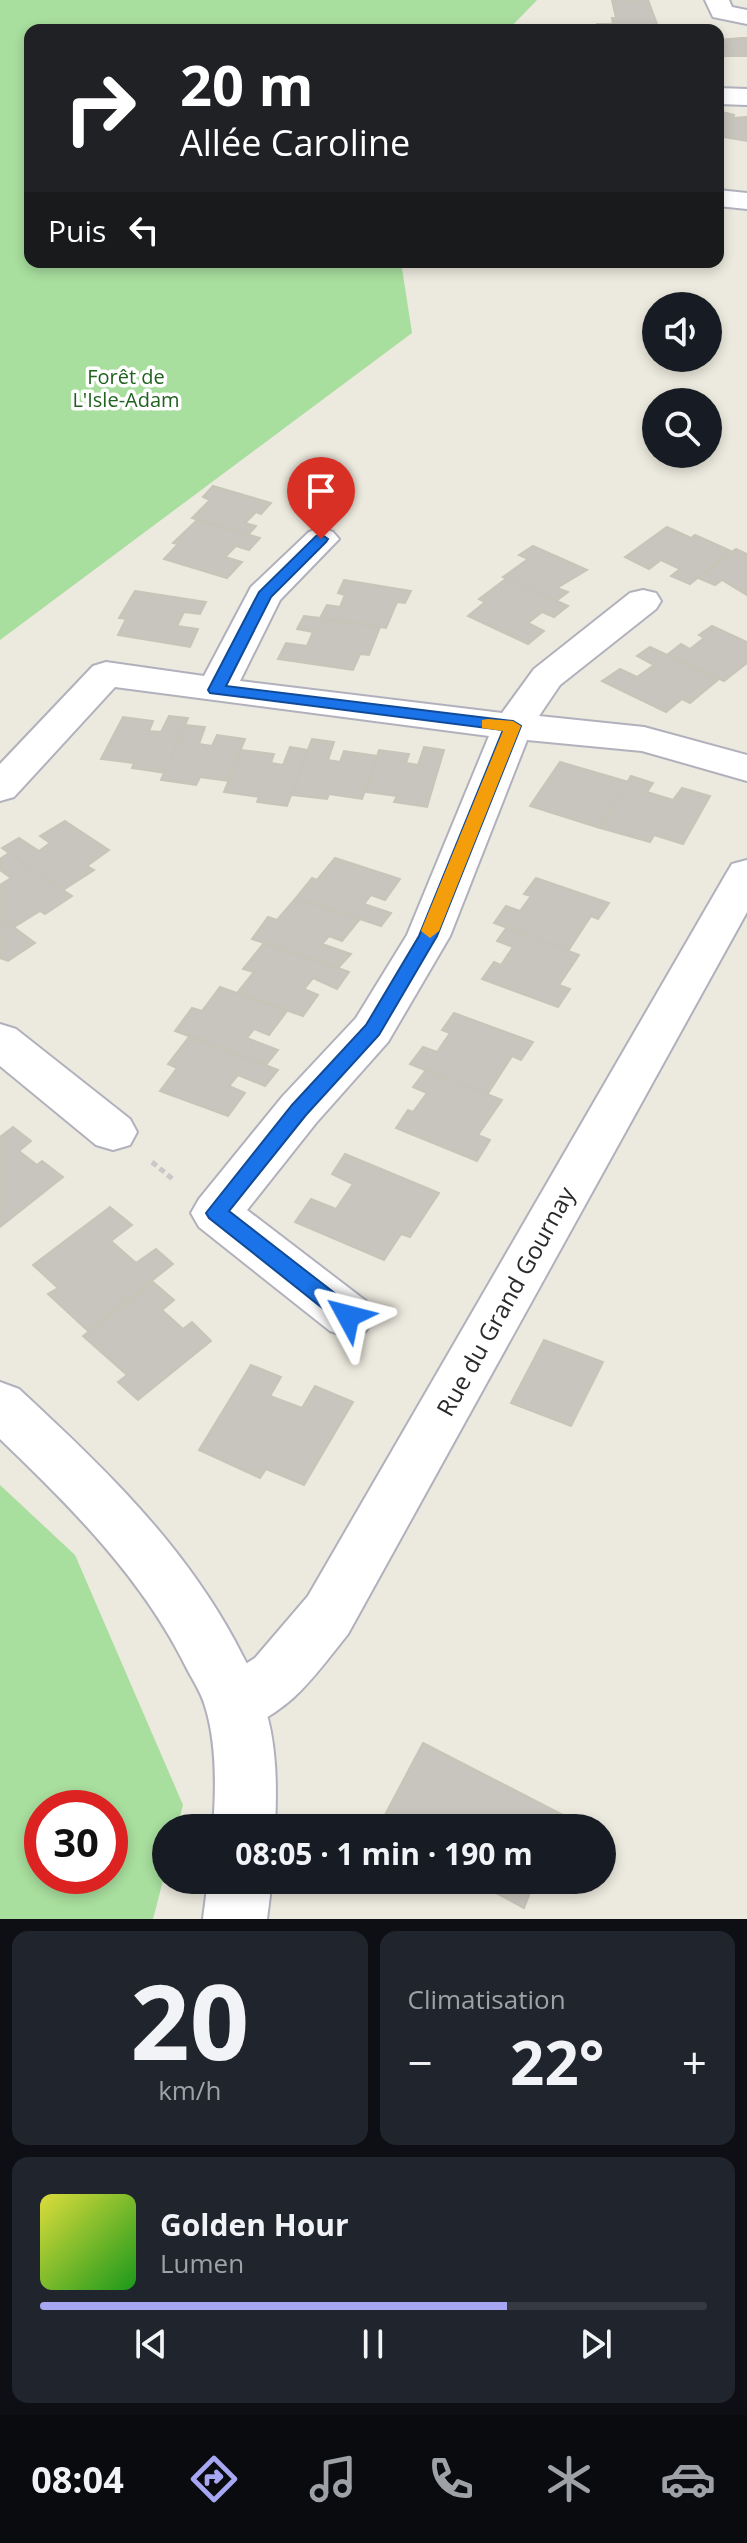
<!DOCTYPE html>
<html lang="fr">
<head>
<meta charset="utf-8">
<style>
	:root { --surface:#171b24; --page:#20242c; --text:#f1f3f6; --muted:#9ea1a6; --line:#363941; --accent:#a6a6f2 }
	body { margin:0; font-family:"Open Sans",sans-serif; background:var(--page); color:var(--text); height:100vh; display:flex; flex-direction:column; font-size:30px; white-space:nowrap }
	* { box-sizing:border-box; margin:0 }
	p { font-size:26px; color:var(--muted) }
	.icon { flex:none; width:44px; height:44px; fill:none; stroke:currentColor; stroke-width:2; stroke-linecap:round; stroke-linejoin:round }
	.map { position:relative; height:1919px; overflow:hidden }
	.drawer { display:flex; flex-direction:column; gap:12px; padding:12px; background:#0d0f14; flex:1 }
	.drawer>* { flex:none }
	.banner { position:absolute; left:24px; top:24px; width:700px; height:244px; border-radius:16px; box-shadow:0 4px 12px #0003; background:#202124; color:#fff; overflow:hidden }
	.controls { position:absolute; left:642px; top:292px; display:grid; gap:16px }
	.controls a { display:grid; place-items:center; width:80px; height:80px; border-radius:50%; background:var(--surface); box-shadow:0 4px 12px #0003; font-size:40px }
	.speed { position:absolute; left:24px; top:1790px; display:flex; gap:16px; font-size:40px; font-weight:700; text-align:center }
	.speed>* { display:grid; place-content:center; width:104px; height:104px; border-radius:50%; background:var(--surface); box-shadow:0 4px 12px #0003; line-height:1 }
	.speed .limit { border:12px solid #d22; background:#fff; color:#111 }
	.pin { position:absolute; display:grid; place-items:center; width:68px; height:68px; color:#fff; margin:-82px -34px; border-radius:50% 50% 50% 0; rotate:-45deg; box-shadow:0 0 8px #0007 }
	.pin .icon { rotate:45deg }
	.me { position:absolute; width:88px; margin:-44px; rotate:308deg; stroke-linejoin:round; filter:drop-shadow(0 0 6px #0008) }
	.turn { display:flex; align-items:center; gap:28px; height:168px; padding:0 24px; font-size:36px }
	.turn .icon { width:104px; height:104px; stroke-width:2.5 }
	.turn b { display:block; font-size:56px; line-height:68px }
	.then { display:flex; align-items:center; height:76px; padding:0 24px; background:#0003; gap:16px; font-size:30px }
	.big { font-size:60px; font-weight:700; line-height:1.1 }
	.drawer .tile { flex:1; display:flex; flex-direction:column; justify-content:center; gap:12px; min-width:0; padding:0 28px; border-radius:16px; background:var(--page) }
	.drawer .dial { align-items:center; gap:0 }
	.dial b { font-size:104px; line-height:1 }
	.song { display:flex; align-items:center; gap:24px }
	.cover { width:96px; height:96px; border-radius:12px; background:linear-gradient(135deg,hsl(60 70% 55%),hsl(120 70% 35%)) }
	.played { height:8px; border-radius:4px; background:linear-gradient(90deg,var(--accent) 70%,var(--line) 70%) }
	.keys { display:flex; justify-content:space-around; direction:ltr }
	.heat { display:flex; justify-content:space-between; align-items:center; font-size:44px; direction:ltr }
	.drawer .tiles { flex:1; display:grid; gap:12px; grid-template-columns:1fr 1fr }
	.tile:last-child { grid-column:span 2 }
	.trip { position:absolute; left:152px; top:1814px; width:464px; height:80px; border-radius:40px; background:var(--surface); box-shadow:0 4px 12px #0003; font-weight:700; line-height:80px; text-align:center }
	.dock { display:flex; height:128px; justify-content:space-around; align-items:center; background:#090b0e; color:var(--muted) }
	.dock .icon { width:56px; height:56px }
	.dock .active { color:var(--accent) }
	.dock b { font-size:36px; color:var(--text) }
	.map>svg:first-child { display:block }
	.green { fill:#a8de9e; fill-rule:evenodd }
	.building { fill:#c7c5bd; stroke:#c7c5b8; stroke-width:2 }
	.lines { fill:none; stroke-linecap:round; stroke-linejoin:round }
	.street-casing { stroke:#b1b1bd; stroke-width:4 }
	.secondary-casing { stroke:#b1b1bd; stroke-width:4 }
	.path { stroke:#c8c8c8; stroke-width:5; stroke-dasharray:6 4; stroke-linecap:butt }
	.street { fill:#fff; fill-rule:evenodd }
	.secondary { fill:#fff; fill-rule:evenodd }
	.route { fill:#1a73e8; stroke:#114b97; stroke-width:2 }
	.slow { fill:#f59e0b }
	.labels { text-anchor:middle; dominant-baseline:central; stroke-width:7; stroke-linejoin:round; paint-order:stroke }
	.far-park-label { font-size:20px; fill:#20631f; stroke:#fff }
	.street-label { font-size:24px; fill:#2b2b2b; stroke:#fff }
</style>
</head>
<body>
<div class="map">
<svg width="747" height="1919" viewBox="0 0 747 1919">
	<rect width="100%" height="100%" fill="#ece9de"/>
	<g class="green">
		<polygon points="0,0 537,0 508,30 30,30 30,262 401,262 412,333 0,640"/>
		<path d="M0 1485 75 1555 183 1805 177 1828H166V1869L153 1919H0ZM42 1808H110V1876H42Z"/>
	</g>
	<g class="building">
		<polygon points="612,0 648,0 657,24 613,24 612,18 616,18"/>
		<polygon points="597,24 635,24 637,30 598,30"/>
		<polygon points="742,38 747,38 747,56 718,56 718,40"/>
		<polygon points="718,111 734,115 733,118 747,117 747,141 718,136"/>
		<polygon points="213,486 271,503 261,514 256,512 245,523 256,526 248,535 192,518 210,500 203,497"/>
		<polygon points="197,520 260,538 249,550 236,546 225,557 242,562 227,578 164,559 178,544 173,543"/>
		<polygon points="667,527 691,538 695,535 731,551 690,584 671,576 680,569 661,560 649,569 625,557"/>
		<polygon points="533,546 587,570 557,588 568,592 556,601 503,577 528,559 519,555"/>
		<polygon points="736,549 747,554 747,595 722,580 715,585 698,578"/>
		<polygon points="507,578 568,606 554,617 542,612 528,623 544,631 528,644 468,616 485,602 479,599"/>
		<polygon points="344,580 411,591 405,603 397,602 386,628 320,618 327,605 340,607 345,595 338,593"/>
		<polygon points="135,591 206,602 200,614 184,612 177,626 198,629 190,647 118,635 126,619 119,618"/>
		<polygon points="304,616 320,618 380,627 369,655 360,654 353,670 278,659 286,643 307,646 313,632 297,629"/>
		<polygon points="712,626 747,642 747,663 724,681 667,655 681,644 690,649 704,638 699,635"/>
		<polygon points="650,647 667,655 719,679 690,703 682,699 666,712 602,681 620,669 637,677 654,665 637,656"/>
		<polygon points="169,716 188,718 165,773 132,768 134,763 101,759 123,717 153,721 149,731 161,732"/>
		<polygon points="185,725 205,727 199,744 212,746 217,735 245,739 228,781 200,777 196,785 161,780"/>
		<polygon points="312,739 334,742 328,760 340,762 344,751 378,756 362,799 329,794 327,799 291,795"/>
		<polygon points="290,747 308,750 287,806 257,802 259,797 224,792 241,750 274,754 271,763 283,765"/>
		<polygon points="424,747 444,750 427,807 394,802 397,796 366,792 379,750 409,754 406,763 418,765"/>
		<polygon points="560,762 629,782 600,828 530,806"/>
		<polygon points="631,776 653,783 647,792 673,800 682,788 710,796 683,844 654,835 650,842 600,828"/>
		<polygon points="65,821 109,850 87,866 94,870 63,890 2,848 19,838 39,851 50,843 40,836"/>
		<polygon points="9,853 63,890 72,896 45,914 40,911 14,927 0,917 0,885 11,878 0,870 0,859"/>
		<polygon points="335,858 400,879 385,900 371,895 364,904 391,913 381,926 296,898 312,878 317,880"/>
		<polygon points="536,878 609,903 598,919 591,916 568,951 494,923 506,906 520,911 531,896 524,894"/>
		<polygon points="296,898 360,919 342,941 329,936 322,944 351,954 338,968 252,939 268,917 277,920"/>
		<polygon points="0,917 35,943 8,961 0,958"/>
		<polygon points="507,927 579,955 559,985 570,989 558,1007 482,979 494,962 501,965 513,947 497,941"/>
		<polygon points="264,943 338,968 349,972 337,989 313,978 304,989 318,995 303,1016 237,993 254,972 243,969"/>
		<polygon points="220,987 287,1011 269,1035 254,1029 247,1038 278,1050 266,1065 175,1031 192,1008 202,1011"/>
		<polygon points="454,1013 533,1042 521,1060 512,1056 487,1095 410,1064 423,1047 437,1052 450,1033 442,1030"/>
		<polygon points="189,1037 229,1051 278,1070 265,1086 238,1075 229,1086 245,1093 228,1116 160,1091 177,1068 168,1064"/>
		<polygon points="426,1070 502,1100 478,1135 490,1140 477,1161 396,1128 408,1110 413,1112 427,1093 413,1087"/>
		<polygon points="13,1127 31,1141 19,1151 37,1165 42,1161 63,1177 0,1227 0,1137"/>
		<polygon points="345,1154 439,1193 410,1237 401,1234 384,1260 295,1222 311,1199 336,1209 353,1184 332,1174"/>
		<polygon points="110,1207 132,1225 111,1241 136,1263 156,1249 173,1264 88,1331 48,1294 58,1288 33,1265"/>
		<polygon points="153,1282 174,1300 162,1310 183,1329 192,1322 211,1341 138,1400 118,1382 127,1375 83,1336"/>
		<polygon points="544,1340 603,1362 571,1426 511,1403"/>
		<polygon points="251,1365 281,1377 270,1396 302,1408 315,1386 353,1402 304,1485 266,1469 260,1478 199,1450"/>
		<polygon points="423,1743 563,1815 558,1828 378,1828"/>
		<polygon points="472,1880 535,1880 524,1908"/>
	</g>
	<g class="lines">
		<g class="street-casing">
			<g id="street">
				<polygon points="705,0 729,0 732,7 747,10 747,24 713,17"/>
				<polygon points="718,88 747,89 747,105 718,104"/>
				<polygon points="718,190 747,193 747,209 718,206"/>
				<polygon points="321,528 333,532 339,539 280,600 240,681 502,713 534,669 630,593 643,590 656,593 661,601 656,609 560,685 539,716 644,727 747,755 747,781 642,751 527,740 450,936 388,1042 316,1123 247,1210 366,1301 374,1316 366,1331 348,1337 330,1331 199,1227 191,1213 199,1199 282,1097 356,1018 407,935 489,736 115,687 14,797 0,801 0,764 93,666 106,662 204,676 251,587 309,532"/>
				<path d="M747 860V912L348 1634C311 1680 293 1710 235 1733L214 1724 205 1704 214 1684 255 1658 308 1596 726 874 732 864Z"/>
				<polygon points="0,1024 16,1029 130,1119 137,1132 130,1145 113,1150 96,1145 0,1066"/>
			</g>
		</g>
		<g class="secondary-casing">
			<g id="secondary">
				<path d="M0 1382 19 1389C101 1465 181 1541 235 1641 245 1661 257 1680 263 1702 277 1741 277 1787 275 1828H213C216 1789 217 1744 205 1706 201 1692 192 1679 186 1667 142 1578 71 1507 0 1439Z"/>
				<polygon points="208,1880 272,1880 267,1919 203,1919"/>
			</g>
		</g>
		<polyline class="path" points="152,1162 175,1181"/>
		<use href="#street" class="street"/>
		<use href="#secondary" class="secondary"/>
	</g>
	<polygon class="route" points="321,534 328,539 326,542 271,597 226,686 513,721 521,726 437,936 379,1035 306,1115 229,1211 355,1309 358,1316 355,1322 348,1324 340,1322 209,1218 206,1213 292,1105 366,1025 419,936 503,730 210,693 208,690 259,592 316,536"/>
	<polygon class="slow" points="488,719 513,721 521,726 439,931 430,938 421,931 503,731 482,728 482,720"/>
	<g class="labels">
		<g class="far-park-label">
			<text x="126" y="376">Forêt de<tspan x="126" dy="23">L'Isle-Adam</tspan></text>
		</g>
		<g class="street-label">
			<text transform="translate(505 1301) rotate(-61)">Rue du Grand Gournay</text>
		</g>
	</g>
</svg>
<div class="controls">
<a><svg class="icon" aria-label="sound" viewBox="0 0 24 24"><path d="M4 9h4l5-4v14l-5-4H4zM17 9q2 3 0 6"/></svg></a>
<a><svg class="icon" aria-label="search" viewBox="0 0 24 24"><circle cx="10" cy="10" r="6"/><path d="M15 15l6 6"/></svg></a>
</div>
<div class="speed"><div class="limit">30</div></div>
<div class="pin" style="left:321px;top:539px;background:#d93025"><svg class="icon" aria-label="arrive" viewBox="0 0 24 24"><path d="M6 21V4h12l-3 4 3 4H6"/></svg></div>
<svg class="me" style="left:348px;top:1316px" viewBox="-20 -20 40 40"><path d="M0-17L14 15 0 8-14 15z" fill="#1a73e8" stroke="#fff" stroke-width="4"/></svg>
<div class="trip">08:05 · 1 min · 190 m</div>
<div class="banner">
<div class="turn"><svg class="icon" aria-label="right" viewBox="0 0 24 24"><path d="M7 20v-9h11M14 6l5 5-5 5"/></svg><div><b>20 m</b>Allée Caroline</div></div>
<div class="then">Puis<svg class="icon" aria-label="left" viewBox="0 0 24 24"><path d="M17 20v-9H6M10 6l-5 5 5 5"/></svg></div>
</div>
</div>
<section class="drawer">
<div class="tiles">
<div class="tile dial"><b>20</b><p>km/h</p></div>
<div class="tile"><p>Climatisation</p>
<div class="heat"><a>−</a><b class="big">22°</b><a>+</a></div>
</div>
<div class="tile">
<div class="song"><i class="cover"></i><div><b>Golden Hour</b><p>Lumen</p></div></div>
<div class="played"></div>
<div class="keys"><svg class="icon" aria-label="previous" viewBox="0 0 24 24"><path d="M18 5L8 12l10 7zM5 5v14"/></svg><svg class="icon" aria-label="pause" viewBox="0 0 24 24"><path d="M8 5v14M16 5v14"/></svg><svg class="icon" aria-label="next" viewBox="0 0 24 24"><path d="M6 5l10 7-10 7zM19 5v14"/></svg></div>
</div>
</div>
</section>
<nav class="dock">
<b>08:04</b>
<svg class="icon active" aria-label="directions" viewBox="0 0 24 24"><path d="M12 3l9 9-9 9-9-9zM9 14v-3h6M13 9l2 2-2 2"/></svg>
<svg class="icon" aria-label="music" viewBox="0 0 24 24"><path d="M9 18V5l10-2v13"/><circle cx="6" cy="18" r="3"/><circle cx="16" cy="16" r="3"/></svg>
<svg class="icon" aria-label="phone" viewBox="0 0 24 24"><path d="M5 4h4l2 5-3 2q2 4 5 5l2-3 5 2v4C11 20 4 13 5 4z"/></svg>
<svg class="icon" aria-label="climate" viewBox="0 0 24 24"><path d="M12 3v18M4 7l16 10M4 17L20 7"/></svg>
<svg class="icon" aria-label="car" viewBox="0 0 24 24"><path d="M5 17H2v-5l4-1 3-4h7l3 4 3 1v5h-3M9 17h6M6 11h13"/><circle cx="7" cy="17" r="2"/><circle cx="17" cy="17" r="2"/></svg>
</nav>
</body>
</html>
